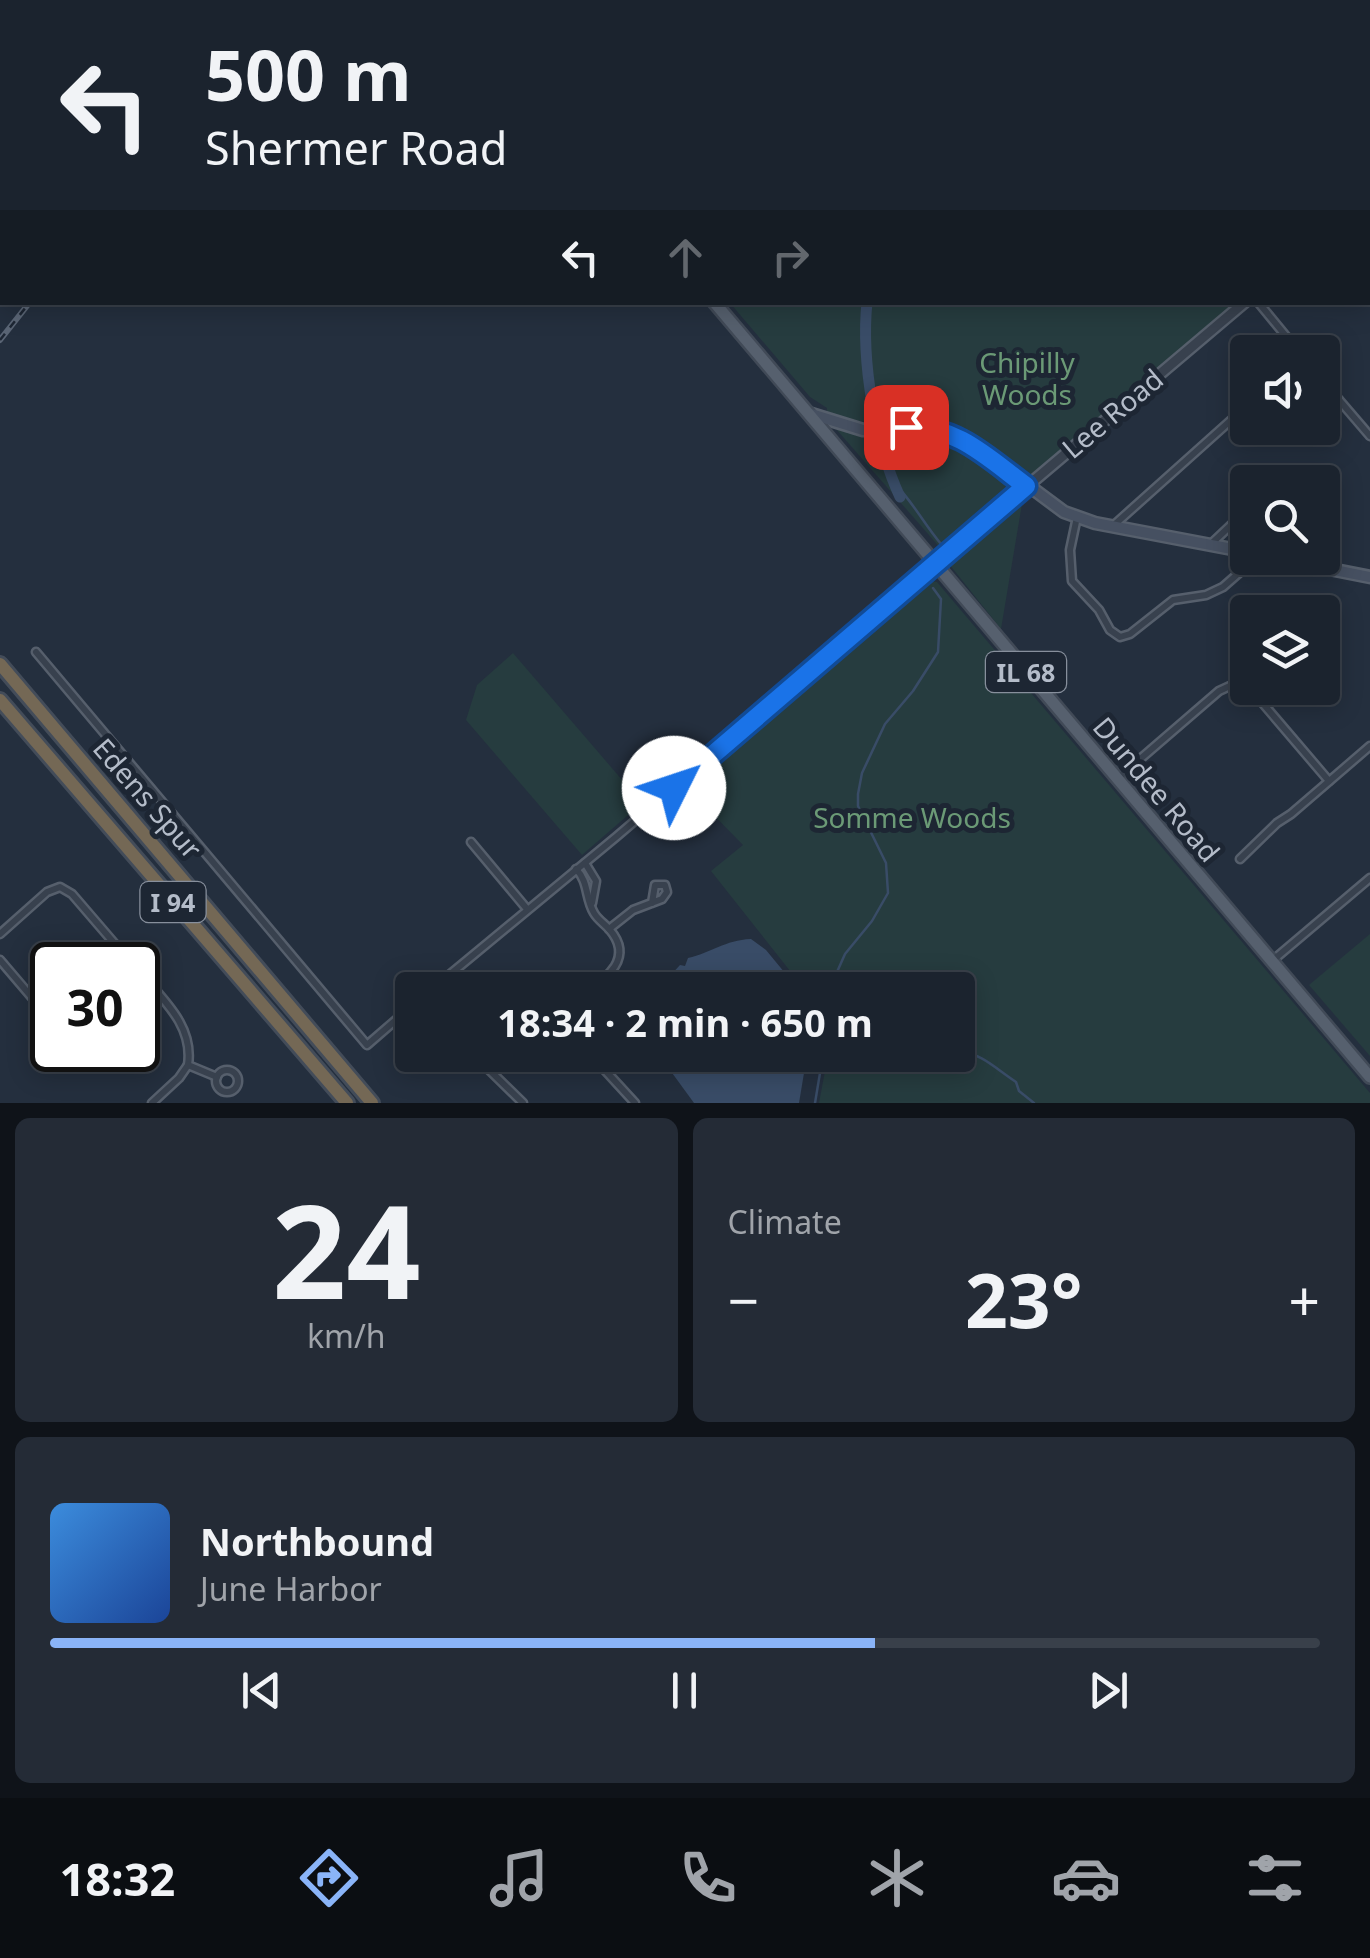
<!DOCTYPE html>
<html lang="en">
<head>
<meta charset="utf-8">
<style>
	:root { --surface:#1b232e; --page:#242b36; --text:#f1f3f6; --muted:#a0a4aa; --line:#39404a; --accent:#8ab4f8 }
	body { margin:0; font-family:"Noto Sans",sans-serif; background:var(--page); color:var(--text); height:100vh; display:flex; flex-direction:column; font-size:38px; white-space:nowrap }
	* { box-sizing:border-box; margin:0 }
	p { font-size:32px; color:var(--muted) }
	.icon { flex:none; width:55px; height:55px; fill:none; stroke:currentColor; stroke-width:2; stroke-linecap:round; stroke-linejoin:round }
	.map { position:relative; height:1103px; overflow:hidden }
	.sheet { display:flex; flex-direction:column; gap:15px; padding:15px; background:#0f1319; flex:1 }
	.sheet>* { flex:none }
	.top-card { position:absolute; left:0px; top:0px; width:1370px; height:305px; box-shadow:0 5px 25px #0003,0 0 0 2px var(--line); background:#1b232e; color:var(--text); overflow:hidden }
	.buttons { position:absolute; left:1230px; top:335px; display:grid; gap:20px }
	.buttons a { display:grid; place-items:center; width:110px; height:110px; border-radius:10px; background:var(--surface); box-shadow:0 5px 25px #0003,0 0 0 2px var(--line); font-size:50px }
	.speed { position:absolute; left:30px; top:942px; display:flex; gap:20px; font-size:50px; font-weight:700; text-align:center }
	.speed>* { display:grid; place-content:center; width:130px; height:130px; border-radius:50%; background:var(--surface); box-shadow:0 5px 25px #0003,0 0 0 2px var(--line); line-height:1 }
	.speed .limit { border:5px solid #111; border-radius:15px; background:#fff; color:#111 }
	.pin { position:absolute; display:grid; place-items:center; width:85px; height:85px; color:#fff; margin:-42px; border-radius:20px; box-shadow:0 5px 15px #0006 }
	.me { position:absolute; width:110px; margin:-55px; rotate:49deg; stroke-linejoin:round; filter:drop-shadow(0 0 8px #0008) }
	.turn { display:flex; align-items:center; gap:35px; height:210px; padding:0 40px; font-size:45px }
	.turn .icon { width:130px; height:130px; stroke-width:2.5 }
	.turn b { display:block; font-size:70px; line-height:85px }
	.lanes { display:flex; align-items:center; height:95px; padding:0 40px; background:#0003; justify-content:center; gap:50px; direction:ltr }
	.lanes .off { opacity:.35 }
	.big { font-size:75px; font-weight:700; line-height:1.1 }
	.sheet .tile { flex:1; display:flex; flex-direction:column; justify-content:center; gap:15px; min-width:0; padding:0 35px; border-radius:15px; background:var(--page) }
	.sheet .dial { align-items:center; gap:0 }
	.dial b { font-size:130px; line-height:1 }
	.song { display:flex; align-items:center; gap:30px }
	.cover { width:120px; height:120px; border-radius:15px; background:linear-gradient(135deg,hsl(210 70% 55%),hsl(220 70% 35%)) }
	.played { height:10px; border-radius:5px; background:linear-gradient(90deg,var(--accent) 65%,var(--line) 65%) }
	.keys { display:flex; justify-content:space-around; direction:ltr }
	.heat { display:flex; justify-content:space-between; align-items:center; font-size:55px; direction:ltr }
	.sheet .tiles { flex:1; display:grid; gap:15px; grid-template-columns:1fr 1fr }
	.tile:last-child { grid-column:span 2 }
	.trip { position:absolute; left:395px; top:972px; width:580px; height:100px; border-radius:10px; background:var(--surface); box-shadow:0 5px 25px #0003,0 0 0 2px var(--line); font-weight:700; line-height:100px; text-align:center }
	.dock { display:flex; height:160px; justify-content:space-around; align-items:center; background:#0b0e12; color:var(--muted) }
	.dock .icon { width:70px; height:70px }
	.dock .selected { color:var(--accent) }
	.dock b { font-size:45px; color:var(--text) }
	.map>svg:first-child { display:block }
	.green { fill:#263c3f }
	.water { fill:#394c67 }
	.lines { fill:none; stroke-linecap:round; stroke-linejoin:round }
	.stream { stroke:#394c67; stroke-width:2.5 }
	.river { stroke:#394c67; stroke-width:11 }
	.minor-casing { stroke:#565f6c; stroke-width:11 }
	.tertiary-casing { stroke:#565f6c; stroke-width:14 }
	.secondary-casing { stroke:#565f6c; stroke-width:15 }
	.primary-casing { stroke:#414a57; stroke-width:16 }
	.motorway-casing { stroke:#434c59; stroke-width:18 }
	.minor { stroke:#38414e; stroke-width:6 }
	.tertiary { stroke:#38414e; stroke-width:9 }
	.secondary { stroke:#465061; stroke-width:10 }
	.primary { stroke:#56606e; stroke-width:11 }
	.motorway { stroke:#746855; stroke-width:12 }
	.rail-casing { stroke:#5a6575; stroke-width:6 }
	.rail { stroke:#1d2633; stroke-width:2.5; stroke-dasharray:8; stroke-linecap:butt }
	.route-casing { stroke:#114b97; stroke-width:25 }
	.route { stroke:#1a73e8; stroke-width:18 }
	.labels { text-anchor:middle; dominant-baseline:central; stroke-width:10; stroke-linejoin:round; paint-order:stroke }
	.shield { fill:#1d2633; stroke:#878f9c; stroke-width:2.5 }
	.shield-label { font-size:25px; font-weight:bold; fill:#b4bcc9 }
	.park-label { font-size:28px; fill:#6b9a76; stroke:#1d2633 }
	.street-label { font-size:28px; fill:#b4bcc9; stroke:#1d2633 }
</style>
</head>
<body>
<div class="map">
<svg width="1370" height="1103" viewBox="0 0 1370 1103">
	<rect width="100%" height="100%" fill="#242f3e"/>
	<g class="green">
		<polygon points="476,0 1370,0 1370,189 1368,192 1368,2"/>
		<path d="M730 303H1236L1029 478C1008 462 984 436 958 428 914 415 868 432 827 412V408L810 397Z"/>
		<path d="M836 429C900 442 929 419 987 463 998 471 1011 478 1016 490L943 551Z"/>
		<polygon points="1023,498 1001,629 949,564 952,558"/>
		<polygon points="926,580 937,582 1370,1093 1370,1103 819,1103 828,1055 958,1055 958,990 805,990 711,871 743,845 684,785"/>
		<polygon points="513,653 642,803 582,855 466,720 477,685"/>
		<polygon points="1370,934 1370,1056 1309,985"/>
	</g>
	<g class="water">
		<path d="M751 939 766 950 799 990H657L680 965 685 966 688 958C711 953 725 940 751 939Z"/>
		<polygon points="659,1055 807,1055 799,1103 694,1103"/>
	</g>
	<g class="lines">
		<g class="stream">
			<path d="M893 482C912 500 923 523 941 544"/>
			<polyline points="829,990 845,954 872,921 888,893 886,863 858,806 858,794 862,773 885,724 913,691 938,652 941,599 933,588"/>
			<polyline points="900,990 900,979"/>
			<path d="M958 1050C985 1056 992 1066 1016 1082L1019 1091 1034 1103"/>
			<polyline points="934,1055 946,1055"/>
			<polyline points="815,1103 823,1055"/>
		</g>
		<g class="river">
			<polyline points="817,0 817,2"/>
			<path d="M867 302C861 361 875 443 900 497"/>
		</g>
		<g class="minor-casing">
			<g id="minor">
				<polyline points="216,1 218,0"/>
				<polyline points="0,156 2,157"/>
				<polyline points="1368,213 1370,216"/>
				<polyline points="1368,291 1370,294"/>
				<polyline points="1258,302 1299,352"/>
				<polyline points="1322,380 1370,436"/>
				<polyline points="1275,482 1284,474"/>
				<polyline points="1077,517 1070,550 1072,581 1099,610 1110,630 1120,637 1130,634 1173,600 1206,595 1223,587 1256,558"/>
				<polyline points="1114,525 1239,413"/>
				<polyline points="1211,544 1248,509"/>
				<polyline points="36,652 367,1045 412,1006"/>
				<polyline points="1117,779 1219,691 1232,685 1254,693 1329,781"/>
				<polyline points="471,842 527,909"/>
				<polyline points="1240,859 1277,823 1291,814 1370,746"/>
				<polyline points="585,863 596,881 592,903"/>
				<path d="M576 869C589 882 585 898 594 913 598 920 605 924 610 930 633 957 609 979 584 990"/>
				<polyline points="609,929 633,910 662,899 667,892 665,885 655,885 652,903"/>
				<polyline points="0,934 47,892 60,887 72,894 133,965"/>
				<polyline points="0,960 52,1021"/>
				<polyline points="1272,961 1370,878"/>
				<path d="M138 970C162 999 194 1025 188 1065L217 1077"/>
				<polyline points="431,990 616,837 934,565"/>
				<polyline points="62,1050 75,1050"/>
				<polyline points="474,1055 523,1103"/>
				<polyline points="591,1055 635,1103"/>
				<circle cx="227" cy="1081" r="11"/>
				<polyline points="152,1103 179,1078 188,1065"/>
			</g>
		</g>
		<g class="tertiary-casing">
			<g id="tertiary">
				<polyline points="1368,200 1370,198"/>
				<polyline points="935,564 1245,302"/>
			</g>
		</g>
		<g class="secondary-casing">
			<g id="secondary">
				<polyline points="808,413 863,430 926,427 949,432 970,442 1064,512 1095,523 1248,552"/>
				<polyline points="1274,558 1370,577"/>
			</g>
		</g>
		<g class="primary-casing">
			<g id="primary">
				<polyline points="460,0 462,2"/>
				<polyline points="714,302 1370,1077"/>
			</g>
		</g>
		<g class="motorway-casing">
			<g id="motorway">
				<polyline points="0,664 372,1103"/>
				<polyline points="0,700 347,1103"/>
			</g>
		</g>
		<use href="#minor" class="minor"/>
		<use href="#tertiary" class="tertiary"/>
		<use href="#secondary" class="secondary"/>
		<use href="#primary" class="primary"/>
		<use href="#motorway" class="motorway"/>
		<g class="rail-casing">
			<g id="rail">
				<polyline points="358,2 362,0"/>
				<polyline points="0,340 30,302"/>
			</g>
		</g>
		<use href="#rail" class="rail"/>
	</g>
	<g class="lines">
		<g class="route-casing">
			<path id="route" d="M674 788 1026 486C987 457 957 426 906 427"/>
		</g>
		<use href="#route" class="route"/>
	</g>
	<g class="labels">
		<g class="shield">
			<rect x="986" y="652" width="80" height="40" rx="8"/>
			<rect x="140.5" y="882" width="65" height="40" rx="8"/>
		</g>
		<g class="shield-label">
			<text x="1026" y="672">IL 68</text>
			<text x="173" y="902">I 94</text>
		</g>
		<g class="park-label">
			<text x="1027" y="362">Chipilly<tspan x="1027" dy="32">Woods</tspan></text>
			<text x="912" y="817">Somme Woods</text>
		</g>
		<g class="street-label">
			<text transform="translate(1112 413) rotate(-40)">Lee Road</text>
			<text transform="translate(1157 789) rotate(50)">Dundee Road</text>
			<text transform="translate(148 798) rotate(49)">Edens Spur</text>
		</g>
	</g>
</svg>
<div class="buttons">
<a><svg class="icon" aria-label="sound" viewBox="0 0 24 24"><path d="M4 9h4l5-4v14l-5-4H4zM17 9q2 3 0 6"/></svg></a>
<a><svg class="icon" aria-label="search" viewBox="0 0 24 24"><circle cx="10" cy="10" r="6"/><path d="M15 15l6 6"/></svg></a>
<a><svg class="icon" aria-label="layers" viewBox="0 0 24 24"><path d="M12 4l9 5-9 5-9-5zM3 14l9 5 9-5"/></svg></a>
</div>
<div class="speed"><div class="limit">30</div></div>
<div class="pin" style="left:906px;top:427px;background:#d93025"><svg class="icon" aria-label="arrive" viewBox="0 0 24 24"><path d="M6 21V4h12l-3 4 3 4H6"/></svg></div>
<svg class="me" style="left:674px;top:788px" viewBox="-20 -20 40 40"><circle r="19" fill="#fff"/><path d="M0-13L10 11 0 6-10 11z" fill="#1a73e8"/></svg>
<div class="trip">18:34 · 2 min · 650 m</div>
<div class="top-card">
<div class="turn"><svg class="icon" aria-label="left" viewBox="0 0 24 24"><path d="M17 20v-9H6M10 6l-5 5 5 5"/></svg><div><b>500 m</b>Shermer Road</div></div>
<div class="lanes"><svg class="icon" aria-label="left" viewBox="0 0 24 24"><path d="M17 20v-9H6M10 6l-5 5 5 5"/></svg><svg class="icon off" aria-label="ahead" viewBox="0 0 24 24"><path d="M12 20V5M6 11l6-6 6 6"/></svg><svg class="icon off" aria-label="right" viewBox="0 0 24 24"><path d="M7 20v-9h11M14 6l5 5-5 5"/></svg></div>
</div>
</div>
<section class="sheet">
<div class="tiles">
<div class="tile dial"><b>24</b><p>km/h</p></div>
<div class="tile"><p>Climate</p>
<div class="heat"><a>−</a><b class="big">23°</b><a>+</a></div>
</div>
<div class="tile">
<div class="song"><i class="cover"></i><div><b>Northbound</b><p>June Harbor</p></div></div>
<div class="played"></div>
<div class="keys"><svg class="icon" aria-label="previous" viewBox="0 0 24 24"><path d="M18 5L8 12l10 7zM5 5v14"/></svg><svg class="icon" aria-label="pause" viewBox="0 0 24 24"><path d="M8 5v14M16 5v14"/></svg><svg class="icon" aria-label="next" viewBox="0 0 24 24"><path d="M6 5l10 7-10 7zM19 5v14"/></svg></div>
</div>
</div>
</section>
<nav class="dock">
<b>18:32</b>
<svg class="icon selected" aria-label="directions" viewBox="0 0 24 24"><path d="M12 3l9 9-9 9-9-9zM9 14v-3h6M13 9l2 2-2 2"/></svg>
<svg class="icon" aria-label="music" viewBox="0 0 24 24"><path d="M9 18V5l10-2v13"/><circle cx="6" cy="18" r="3"/><circle cx="16" cy="16" r="3"/></svg>
<svg class="icon" aria-label="phone" viewBox="0 0 24 24"><path d="M5 4h4l2 5-3 2q2 4 5 5l2-3 5 2v4C11 20 4 13 5 4z"/></svg>
<svg class="icon" aria-label="climate" viewBox="0 0 24 24"><path d="M12 3v18M4 7l16 10M4 17L20 7"/></svg>
<svg class="icon" aria-label="car" viewBox="0 0 24 24"><path d="M5 17H2v-5l4-1 3-4h7l3 4 3 1v5h-3M9 17h6M6 11h13"/><circle cx="7" cy="17" r="2"/><circle cx="17" cy="17" r="2"/></svg>
<svg class="icon" aria-label="filters" viewBox="0 0 24 24"><path d="M4 7h16M4 17h16"/><circle cx="9" cy="7" r="2"/><circle cx="15" cy="17" r="2"/></svg>
</nav>
</body>
</html>
